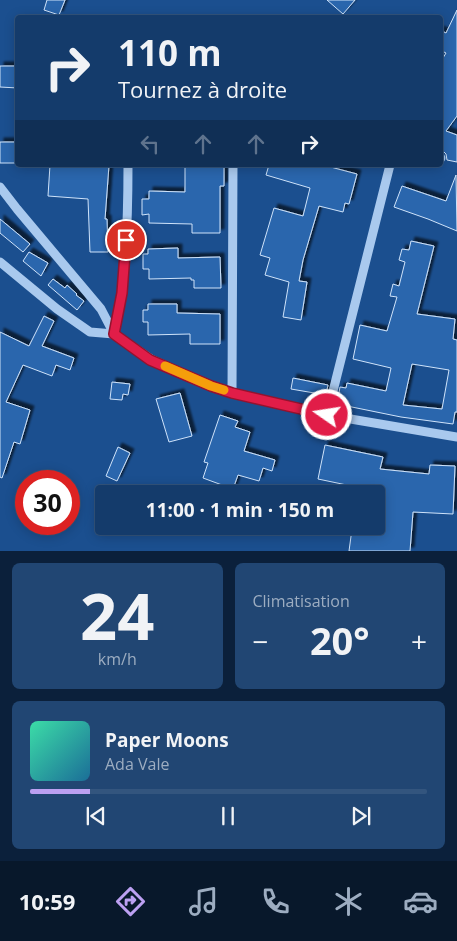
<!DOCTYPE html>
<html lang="fr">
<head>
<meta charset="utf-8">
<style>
	:root { --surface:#143b6b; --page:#214673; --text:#f1f3f6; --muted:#9dadc1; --line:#33557e; --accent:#bca0f2 }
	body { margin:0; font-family:"Open Sans",sans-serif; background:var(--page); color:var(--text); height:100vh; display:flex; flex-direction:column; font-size:19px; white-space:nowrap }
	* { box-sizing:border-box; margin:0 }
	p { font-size:16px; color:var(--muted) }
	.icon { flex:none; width:28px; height:28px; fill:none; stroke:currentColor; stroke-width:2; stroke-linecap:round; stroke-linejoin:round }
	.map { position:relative; height:551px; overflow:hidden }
	.side { display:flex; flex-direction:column; gap:12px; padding:12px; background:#0b203b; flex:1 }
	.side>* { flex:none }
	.hud { position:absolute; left:15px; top:15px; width:428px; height:152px; border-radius:5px; box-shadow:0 2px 12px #0003,0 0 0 1px var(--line); background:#143b6b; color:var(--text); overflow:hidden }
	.speed { position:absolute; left:15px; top:470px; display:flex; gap:10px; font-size:25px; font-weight:700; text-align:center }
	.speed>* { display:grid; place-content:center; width:65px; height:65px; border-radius:50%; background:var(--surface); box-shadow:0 2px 12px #0003,0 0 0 1px var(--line); line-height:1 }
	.speed .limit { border:8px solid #d22; background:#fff; color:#111 }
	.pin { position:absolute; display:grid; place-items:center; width:42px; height:42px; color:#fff; margin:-21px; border:2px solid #fff; border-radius:50%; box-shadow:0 1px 5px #0007 }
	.me { position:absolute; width:55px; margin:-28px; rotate:283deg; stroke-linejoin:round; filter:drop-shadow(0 0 4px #0008) }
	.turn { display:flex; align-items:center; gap:18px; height:105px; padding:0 20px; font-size:22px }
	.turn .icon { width:65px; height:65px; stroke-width:2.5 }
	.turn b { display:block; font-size:35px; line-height:42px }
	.lanes { display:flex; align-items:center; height:48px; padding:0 20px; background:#0003; justify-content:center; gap:25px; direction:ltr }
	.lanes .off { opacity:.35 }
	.big { font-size:38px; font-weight:700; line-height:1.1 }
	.side .widget { flex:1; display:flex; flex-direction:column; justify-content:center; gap:8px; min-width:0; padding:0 18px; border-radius:8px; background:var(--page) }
	.side .dial { align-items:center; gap:0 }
	.dial b { font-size:65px; line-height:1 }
	.song { display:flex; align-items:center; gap:15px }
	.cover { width:60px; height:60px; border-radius:8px; background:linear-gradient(135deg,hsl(160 70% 55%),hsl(200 70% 35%)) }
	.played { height:5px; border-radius:2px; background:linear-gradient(90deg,var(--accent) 15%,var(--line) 15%) }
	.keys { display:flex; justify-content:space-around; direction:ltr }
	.heat { display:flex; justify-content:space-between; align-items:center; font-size:28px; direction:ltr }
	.side .tiles { flex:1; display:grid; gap:12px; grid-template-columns:1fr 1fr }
	.widget:last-child { grid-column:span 2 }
	.trip { position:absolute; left:95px; top:485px; width:290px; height:50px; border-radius:5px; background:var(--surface); box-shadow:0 2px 12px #0003,0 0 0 1px var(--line); font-weight:700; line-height:50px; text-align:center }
	.tab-bar { display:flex; height:80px; justify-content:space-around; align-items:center; background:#08182b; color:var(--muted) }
	.tab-bar .icon { width:35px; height:35px }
	.tab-bar .current { color:var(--accent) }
	.tab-bar b { font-size:22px; color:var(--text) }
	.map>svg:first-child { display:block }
	.building { fill:#2a66ad; stroke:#cfe3fa; fill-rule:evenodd; filter:url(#shadow) }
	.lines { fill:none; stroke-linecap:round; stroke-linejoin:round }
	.minor { stroke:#a9c9ee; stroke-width:9 }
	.route-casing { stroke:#92132f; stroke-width:12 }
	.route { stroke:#e11d48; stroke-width:9 }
	.slow { stroke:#f59e0b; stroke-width:9 }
</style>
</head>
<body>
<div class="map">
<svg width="457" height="551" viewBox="0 0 457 551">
	<defs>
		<filter id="shadow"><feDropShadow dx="4" dy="-4" stdDeviation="1" flood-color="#0009"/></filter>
	</defs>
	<rect width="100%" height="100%" fill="#1b4f8f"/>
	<g class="building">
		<polygon points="47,0 65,0 59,15 44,10"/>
		<polygon points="327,0 355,0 343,14"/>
		<polygon points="457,10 457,116 446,131 457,135 457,162 447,160 446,154 444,152 440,152 440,63 446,53 440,50 440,30 446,33"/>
		<polygon points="0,66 18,66 18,88 0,87"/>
		<rect x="0" y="142" width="18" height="21"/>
		<polygon points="50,165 109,165 105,219 107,219 108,252 90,252 88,199 48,196"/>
		<polygon points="185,165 220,165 221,167 224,167 224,186 220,186 220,233 192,233 192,224 149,223 149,214 142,215 142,199 149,199 149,191 185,192"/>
		<polygon points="269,165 323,165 357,174 349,204 345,203 343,212 319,206 303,260 299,281 307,282 301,320 283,317 289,282 265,275 270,258 260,255 274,208 303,216 310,188 266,175"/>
		<polygon points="456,175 457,231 428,219 394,207 402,186 446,201"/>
		<polygon points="0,219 30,244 23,252 0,233"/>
		<path d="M411 241 434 246 417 314 455 319 453 339 457 340V412H455L453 424 401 417 342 405 344 399 338 398 340 387 346 388 347 383 386 391 391 368 353 359 360 325 387 331 397 297 390 296 393 284 399 286 405 262 399 260 402 249 409 250ZM412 364 449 370 442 409 403 405Z"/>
		<polygon points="178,248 178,258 220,257 221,288 194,288 194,280 191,280 191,278 149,279 149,269 143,269 143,254 148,254 148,249"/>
		<polygon points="29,252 48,263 41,276 23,261"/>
		<polygon points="53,279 65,288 67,285 77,294 76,295 84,301 77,310 48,285"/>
		<polygon points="148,304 177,304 177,313 220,314 220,344 190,344 190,334 148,335 148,322 143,322 143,310 148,310"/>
		<polygon points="44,316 54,321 42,346 74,358 70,370 56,365 52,376 23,365 6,402 30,410 20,444 14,442 2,478 0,477 0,332 29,346"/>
		<polygon points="293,378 328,385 326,395 291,389"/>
		<polygon points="112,382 130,384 128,395 123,394 122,400 110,399"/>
		<polygon points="180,393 192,436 169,442 156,399"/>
		<polygon points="220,415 238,421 235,427 250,432 244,451 275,460 272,471 263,468 259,481 238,475 233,489 203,478 208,463 204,462"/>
		<polygon points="325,445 383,457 380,469 429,474 430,465 455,466 453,514 413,512 410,551 349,551 352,529 381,534 385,493 318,479"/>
		<polygon points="118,447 130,453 117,481 106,476"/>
	</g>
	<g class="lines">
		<g class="minor">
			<polyline points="440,158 441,158"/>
			<polyline points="0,187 17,209 101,309 114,334"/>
			<polyline points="0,262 57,309 90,332 114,334"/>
			<polyline points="114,334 151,359 211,386 232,393 327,415 457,437"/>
			<path d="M114 334C117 320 120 306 122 292 127 250 128 207 128 165"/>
			<polyline points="232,393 233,165"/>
			<polyline points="327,415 390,165"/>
		</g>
	</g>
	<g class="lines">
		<g class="route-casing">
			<polyline id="route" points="126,240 122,293 114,334 150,360 211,386 232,393 327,415"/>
		</g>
		<use href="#route" class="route"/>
		<polyline class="slow" points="165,366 211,386 224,390"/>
	</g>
</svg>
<div class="speed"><div class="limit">30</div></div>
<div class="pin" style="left:126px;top:240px;background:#d93025"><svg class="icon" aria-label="arrive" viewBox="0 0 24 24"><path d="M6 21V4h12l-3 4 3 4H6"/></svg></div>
<svg class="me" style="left:327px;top:415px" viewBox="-20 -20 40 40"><circle r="17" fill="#e11d48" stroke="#fff" stroke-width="3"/><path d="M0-11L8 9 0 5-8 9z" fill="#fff"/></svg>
<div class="trip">11:00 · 1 min · 150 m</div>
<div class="hud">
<div class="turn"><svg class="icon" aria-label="right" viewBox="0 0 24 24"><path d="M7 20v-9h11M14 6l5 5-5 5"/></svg><div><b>110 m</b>Tournez à droite</div></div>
<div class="lanes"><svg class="icon off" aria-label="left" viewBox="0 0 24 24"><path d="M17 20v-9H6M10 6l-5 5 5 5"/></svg><svg class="icon off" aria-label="ahead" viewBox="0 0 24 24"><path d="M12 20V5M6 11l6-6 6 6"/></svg><svg class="icon off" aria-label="ahead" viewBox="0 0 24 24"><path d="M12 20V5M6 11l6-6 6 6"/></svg><svg class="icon" aria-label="right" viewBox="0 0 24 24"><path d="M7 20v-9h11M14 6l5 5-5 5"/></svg></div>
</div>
</div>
<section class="side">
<div class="tiles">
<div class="widget dial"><b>24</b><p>km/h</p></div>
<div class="widget"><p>Climatisation</p>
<div class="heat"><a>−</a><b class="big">20°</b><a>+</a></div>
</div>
<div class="widget">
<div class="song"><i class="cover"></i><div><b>Paper Moons</b><p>Ada Vale</p></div></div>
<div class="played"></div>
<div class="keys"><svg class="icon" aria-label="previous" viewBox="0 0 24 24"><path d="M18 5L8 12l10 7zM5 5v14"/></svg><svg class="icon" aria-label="pause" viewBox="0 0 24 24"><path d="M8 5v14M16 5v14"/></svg><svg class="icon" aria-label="next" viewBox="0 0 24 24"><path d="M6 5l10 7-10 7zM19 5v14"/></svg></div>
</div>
</div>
</section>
<nav class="tab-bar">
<b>10:59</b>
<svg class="icon current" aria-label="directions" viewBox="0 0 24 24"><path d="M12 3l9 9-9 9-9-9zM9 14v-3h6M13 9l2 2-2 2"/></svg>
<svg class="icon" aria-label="music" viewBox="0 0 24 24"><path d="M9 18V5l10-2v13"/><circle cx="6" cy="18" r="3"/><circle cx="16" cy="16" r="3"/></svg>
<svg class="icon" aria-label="phone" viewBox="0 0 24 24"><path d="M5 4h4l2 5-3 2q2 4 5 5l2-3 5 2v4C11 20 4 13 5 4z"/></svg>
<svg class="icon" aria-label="climate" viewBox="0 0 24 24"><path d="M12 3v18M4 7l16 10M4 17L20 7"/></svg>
<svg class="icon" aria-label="car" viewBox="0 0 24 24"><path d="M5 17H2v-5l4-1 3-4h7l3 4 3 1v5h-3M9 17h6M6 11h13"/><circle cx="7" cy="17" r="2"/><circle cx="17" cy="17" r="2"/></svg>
</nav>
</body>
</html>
